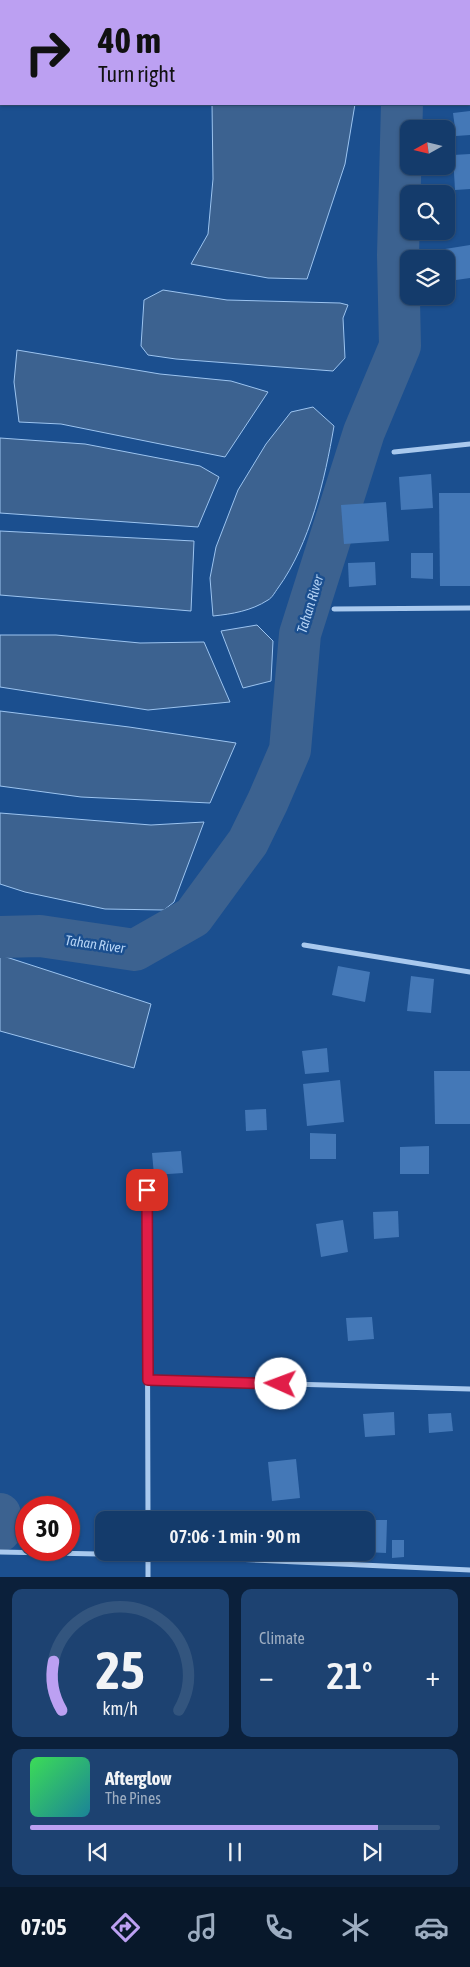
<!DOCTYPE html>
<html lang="en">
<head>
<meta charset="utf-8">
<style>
	:root { --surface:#143b6b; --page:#1d4271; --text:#f1f3f6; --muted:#9dadc1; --line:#33557e; --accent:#bca0f2 }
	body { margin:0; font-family:"Asap Condensed",sans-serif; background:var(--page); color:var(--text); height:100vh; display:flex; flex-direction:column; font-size:19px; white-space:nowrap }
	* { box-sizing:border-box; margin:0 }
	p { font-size:16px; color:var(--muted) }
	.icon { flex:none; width:28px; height:28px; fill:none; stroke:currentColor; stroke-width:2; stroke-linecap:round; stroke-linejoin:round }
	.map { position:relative; height:1577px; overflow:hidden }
	.sheet { display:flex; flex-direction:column; gap:12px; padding:12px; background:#0b203b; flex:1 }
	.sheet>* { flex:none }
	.hud { position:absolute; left:0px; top:0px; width:470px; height:105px; box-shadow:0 1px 4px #0004,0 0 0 1px var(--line); background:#bca0f2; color:#111; overflow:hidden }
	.needle { width:32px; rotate:262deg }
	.fabs { position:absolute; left:400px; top:120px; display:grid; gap:10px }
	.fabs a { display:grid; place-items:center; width:55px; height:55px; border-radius:10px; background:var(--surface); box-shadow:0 1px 4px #0004,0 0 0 1px var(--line); font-size:25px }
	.speed { position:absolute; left:15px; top:1496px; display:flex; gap:10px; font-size:25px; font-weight:700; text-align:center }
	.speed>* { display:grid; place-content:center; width:65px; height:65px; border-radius:50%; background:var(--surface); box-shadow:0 1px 4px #0004,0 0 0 1px var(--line); line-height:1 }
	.speed .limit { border:8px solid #d22; background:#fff; color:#111 }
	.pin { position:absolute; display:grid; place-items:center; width:42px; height:42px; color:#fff; margin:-21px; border-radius:10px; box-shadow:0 2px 8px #0006 }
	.me { position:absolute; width:55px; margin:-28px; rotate:272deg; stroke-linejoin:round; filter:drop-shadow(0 0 4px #0008) }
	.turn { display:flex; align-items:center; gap:18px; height:105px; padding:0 15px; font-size:22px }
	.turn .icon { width:65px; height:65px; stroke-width:2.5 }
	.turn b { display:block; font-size:35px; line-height:42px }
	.big { font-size:38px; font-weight:600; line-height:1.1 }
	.sheet .widget { flex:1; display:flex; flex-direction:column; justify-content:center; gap:8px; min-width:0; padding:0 18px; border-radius:10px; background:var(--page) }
	.sheet .dial { align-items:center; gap:0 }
	.dial svg { height:130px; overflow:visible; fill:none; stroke:var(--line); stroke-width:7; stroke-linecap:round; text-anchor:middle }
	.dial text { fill:var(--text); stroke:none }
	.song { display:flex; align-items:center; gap:15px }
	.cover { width:60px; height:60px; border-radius:8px; background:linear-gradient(135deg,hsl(130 70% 55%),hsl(190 70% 35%)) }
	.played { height:5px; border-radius:2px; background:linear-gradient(90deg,var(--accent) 85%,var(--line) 85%) }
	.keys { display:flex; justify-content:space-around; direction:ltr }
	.heat { display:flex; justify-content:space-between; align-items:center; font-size:28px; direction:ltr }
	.sheet .tiles { flex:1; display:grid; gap:12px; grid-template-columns:1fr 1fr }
	.widget:last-child { grid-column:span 2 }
	.trip { position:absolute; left:95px; top:1511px; width:280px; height:50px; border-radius:10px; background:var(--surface); box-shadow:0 1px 4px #0004,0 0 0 1px var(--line); font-weight:600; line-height:50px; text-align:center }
	.dock { display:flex; height:80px; justify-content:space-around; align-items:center; background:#08182b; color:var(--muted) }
	.dock .icon { width:35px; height:35px }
	.dock .current { color:var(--accent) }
	.dock b { font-size:22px; color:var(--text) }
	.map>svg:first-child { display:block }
	.water { fill:#3c6290; stroke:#9cc4f0 }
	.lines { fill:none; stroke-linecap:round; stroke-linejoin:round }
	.river { stroke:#3c6290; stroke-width:42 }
	.building { fill:#4478b7 }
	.minor { stroke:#a9c9ee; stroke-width:5 }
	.route-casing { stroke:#92132f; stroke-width:12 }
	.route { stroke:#e11d48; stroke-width:9 }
	.labels { text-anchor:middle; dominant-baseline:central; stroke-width:5; stroke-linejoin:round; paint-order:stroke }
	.water-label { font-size:14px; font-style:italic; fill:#b5d3f5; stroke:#1b4f8f }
</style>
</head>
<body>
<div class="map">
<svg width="470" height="1577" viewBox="0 0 470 1577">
	<rect width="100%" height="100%" fill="#1b4f8f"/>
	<g class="water">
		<polygon points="212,104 355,104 345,164 307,279 268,278 191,264 208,234 213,179"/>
		<polygon points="163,290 227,300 340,303 348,305 343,318 345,358 333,371 176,359 148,355 141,346 144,300"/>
		<polygon points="17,350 160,374 231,381 268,392 225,457 61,424 19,422 14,382"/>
		<path d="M313 407 334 426C325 479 310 544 278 588 275 592 272 598 268 600 251 611 232 614 213 616L210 578 216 547 238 490 266 444 291 412Z"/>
		<polygon points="0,438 85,444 200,466 219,477 198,527 0,513"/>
		<polygon points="0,531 194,541 191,611 0,595"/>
		<polygon points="257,625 273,641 271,681 243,688 221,631"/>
		<polygon points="0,635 56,635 140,643 204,642 230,702 148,710 0,687"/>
		<polygon points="0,711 129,727 236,743 210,803 81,797 0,786"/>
		<polygon points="0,813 151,825 204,822 174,902 164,910 105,909 25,892 0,884"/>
		<polygon points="0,955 151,1004 134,1068 0,1031"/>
	</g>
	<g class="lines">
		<g class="river">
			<polyline points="393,0 393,1"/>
			<polyline points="0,937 40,936 135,950 193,917 248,842 268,801 290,750 300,634 364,432 400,346 398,255 402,104"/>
			<polyline points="0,1514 3,1527 0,1531"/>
		</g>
	</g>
	<g class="building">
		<polygon points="470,111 470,135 456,136 453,113"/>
		<polygon points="470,154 470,189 455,190 453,155"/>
		<polygon points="470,245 470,278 449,281 445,249"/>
		<polygon points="431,474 433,508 401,510 399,477"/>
		<polygon points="439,493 470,493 470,586 440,586"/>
		<polygon points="386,502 389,541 344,544 341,505"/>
		<polygon points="411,553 433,553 433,579 411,578"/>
		<polygon points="375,562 376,585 349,587 348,563"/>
		<polygon points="338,966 370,972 365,1002 332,995"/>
		<polygon points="411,976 434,979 431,1013 407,1011"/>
		<polygon points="327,1048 329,1072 305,1074 302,1051"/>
		<polygon points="434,1071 470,1071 470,1124 435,1124"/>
		<polygon points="340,1080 344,1122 307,1126 303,1084"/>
		<polygon points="266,1109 267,1130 246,1131 245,1110"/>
		<polygon points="310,1133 336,1134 336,1159 310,1159"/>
		<polygon points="429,1146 429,1174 400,1174 400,1147"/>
		<polygon points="181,1151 183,1173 154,1175 152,1153"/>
		<polygon points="398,1211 399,1237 374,1239 373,1212"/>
		<polygon points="343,1220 348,1252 321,1257 316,1224"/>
		<polygon points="372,1317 374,1339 348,1341 346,1318"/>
		<polygon points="394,1412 395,1435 365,1437 363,1414"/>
		<polygon points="451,1413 453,1431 429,1433 428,1414"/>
		<polygon points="296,1459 300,1498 272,1501 268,1462"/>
		<polygon points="366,1520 387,1520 386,1553 366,1552"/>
		<polygon points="392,1540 404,1540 404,1557 392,1558"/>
	</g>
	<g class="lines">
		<g class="minor">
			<polyline points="394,452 470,444"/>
			<polyline points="334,609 470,608"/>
			<polyline points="304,945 470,972"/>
			<polyline points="147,1190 148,1520"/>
			<polyline points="148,1380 470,1389"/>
			<polyline points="0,1552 148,1555 470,1570"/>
			<polyline points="148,1577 148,1553"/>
		</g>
	</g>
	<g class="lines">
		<g class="route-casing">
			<polyline id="route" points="147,1190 148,1380 281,1384"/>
		</g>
		<use href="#route" class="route"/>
	</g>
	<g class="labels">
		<g class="water-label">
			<text transform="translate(310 604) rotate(-73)">Tahan River</text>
			<text transform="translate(95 944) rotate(8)">Tahan River</text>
		</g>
	</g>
</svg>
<div class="fabs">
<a><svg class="needle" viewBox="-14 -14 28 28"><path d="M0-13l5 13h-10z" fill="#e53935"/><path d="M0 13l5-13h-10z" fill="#9dadc1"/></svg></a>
<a><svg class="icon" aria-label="search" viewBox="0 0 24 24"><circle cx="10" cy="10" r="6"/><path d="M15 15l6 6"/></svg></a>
<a><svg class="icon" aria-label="layers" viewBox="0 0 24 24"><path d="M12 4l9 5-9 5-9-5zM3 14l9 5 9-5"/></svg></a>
</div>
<div class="speed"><div class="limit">30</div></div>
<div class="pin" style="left:147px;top:1190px;background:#d93025"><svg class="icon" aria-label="arrive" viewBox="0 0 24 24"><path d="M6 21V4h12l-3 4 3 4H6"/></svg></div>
<svg class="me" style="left:281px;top:1384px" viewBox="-20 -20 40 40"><circle r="19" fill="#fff"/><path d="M0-13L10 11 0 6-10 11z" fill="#e11d48"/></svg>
<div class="trip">07:06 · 1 min · 90 m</div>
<div class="hud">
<div class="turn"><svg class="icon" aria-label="right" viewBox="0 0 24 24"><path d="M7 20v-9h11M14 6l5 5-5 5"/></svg><div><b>40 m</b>Turn right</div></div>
</div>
</div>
<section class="sheet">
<div class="tiles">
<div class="widget dial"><svg viewBox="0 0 100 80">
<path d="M14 69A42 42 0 1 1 86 69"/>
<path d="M14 69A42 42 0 0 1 9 39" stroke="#bca0f2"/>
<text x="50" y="56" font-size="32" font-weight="700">25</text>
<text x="50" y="72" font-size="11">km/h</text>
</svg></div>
<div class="widget"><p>Climate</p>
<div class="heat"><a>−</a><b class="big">21°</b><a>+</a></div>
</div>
<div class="widget">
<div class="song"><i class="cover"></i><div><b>Afterglow</b><p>The Pines</p></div></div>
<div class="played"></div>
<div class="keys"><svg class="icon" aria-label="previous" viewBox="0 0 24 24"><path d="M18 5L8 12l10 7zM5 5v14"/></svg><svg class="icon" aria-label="pause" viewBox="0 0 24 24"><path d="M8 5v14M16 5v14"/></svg><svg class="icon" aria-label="next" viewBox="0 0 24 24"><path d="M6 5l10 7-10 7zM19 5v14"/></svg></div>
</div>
</div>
</section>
<nav class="dock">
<b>07:05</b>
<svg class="icon current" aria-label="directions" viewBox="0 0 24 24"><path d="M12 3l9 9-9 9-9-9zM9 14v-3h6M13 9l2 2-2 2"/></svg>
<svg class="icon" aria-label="music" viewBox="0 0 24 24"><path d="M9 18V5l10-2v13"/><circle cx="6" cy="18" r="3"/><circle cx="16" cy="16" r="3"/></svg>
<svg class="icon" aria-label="phone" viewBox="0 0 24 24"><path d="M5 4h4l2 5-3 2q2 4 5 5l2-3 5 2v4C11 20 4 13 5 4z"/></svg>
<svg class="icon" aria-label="climate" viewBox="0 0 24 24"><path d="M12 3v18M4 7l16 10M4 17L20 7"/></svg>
<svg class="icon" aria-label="car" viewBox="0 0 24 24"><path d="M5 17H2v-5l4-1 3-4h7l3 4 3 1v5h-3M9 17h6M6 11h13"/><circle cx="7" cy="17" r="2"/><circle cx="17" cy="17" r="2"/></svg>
</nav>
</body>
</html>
